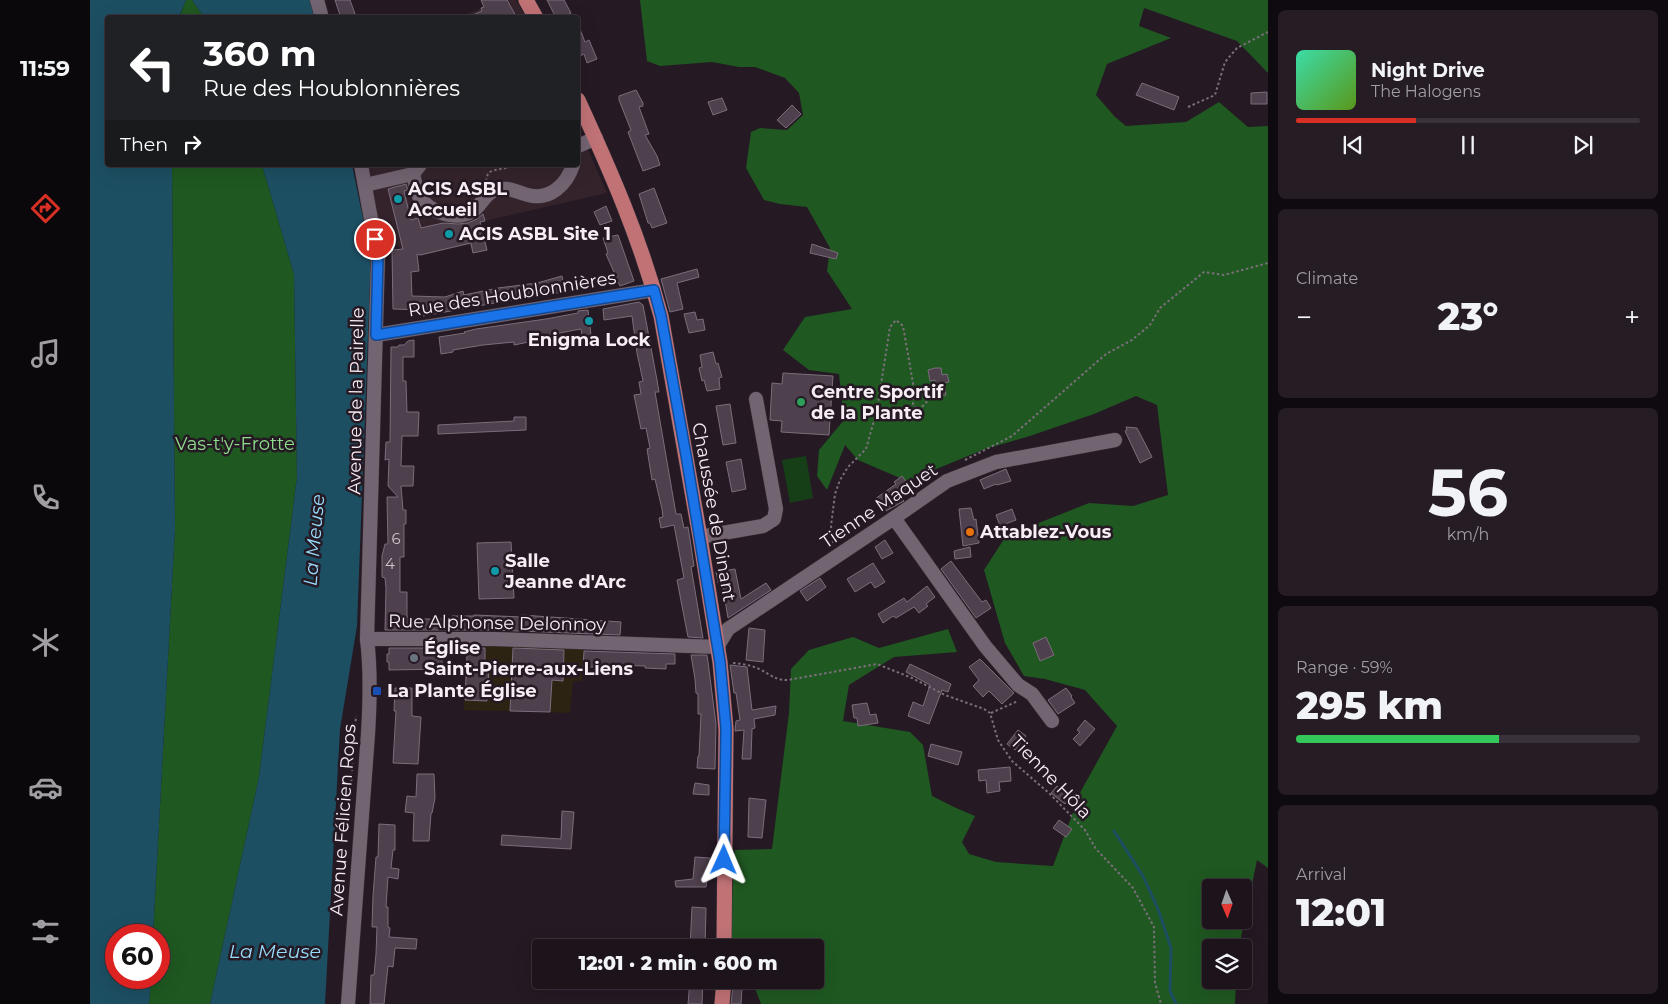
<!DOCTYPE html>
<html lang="en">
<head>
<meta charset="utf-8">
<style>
	:root { --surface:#1c131b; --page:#251c24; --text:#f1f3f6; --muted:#a09ea3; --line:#3a323a; --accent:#d93025 }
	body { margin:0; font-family:Montserrat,sans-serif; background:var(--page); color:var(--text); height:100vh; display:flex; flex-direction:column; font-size:19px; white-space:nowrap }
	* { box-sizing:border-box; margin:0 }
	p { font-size:16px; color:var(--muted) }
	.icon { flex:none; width:28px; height:28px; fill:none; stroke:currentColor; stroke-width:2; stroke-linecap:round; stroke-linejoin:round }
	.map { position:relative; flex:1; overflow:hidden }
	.panel { display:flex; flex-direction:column; gap:10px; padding:10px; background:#0f0a0f; width:400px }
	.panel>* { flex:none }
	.banner { position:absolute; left:15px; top:15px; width:475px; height:152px; border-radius:5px; box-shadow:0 5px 20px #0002,0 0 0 1px var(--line); background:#202124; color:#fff; overflow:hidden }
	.needle { width:32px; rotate:178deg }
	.fabs { position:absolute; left:1112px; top:879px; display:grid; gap:10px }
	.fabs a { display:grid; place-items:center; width:50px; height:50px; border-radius:5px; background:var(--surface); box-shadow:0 5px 20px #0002,0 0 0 1px var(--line); font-size:25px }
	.speed { position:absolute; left:15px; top:924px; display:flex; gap:10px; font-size:25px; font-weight:700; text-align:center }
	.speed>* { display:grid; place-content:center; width:65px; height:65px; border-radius:50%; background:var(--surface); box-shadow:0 5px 20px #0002,0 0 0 1px var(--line); line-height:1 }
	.speed .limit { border:8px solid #d22; background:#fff; color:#111 }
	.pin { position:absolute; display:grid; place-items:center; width:42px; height:42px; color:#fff; margin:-21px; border:2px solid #fff; border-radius:50%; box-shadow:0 1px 5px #0007 }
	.me { position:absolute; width:55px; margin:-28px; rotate:1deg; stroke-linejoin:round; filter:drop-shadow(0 0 4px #0008) }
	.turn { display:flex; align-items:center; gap:18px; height:105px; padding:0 15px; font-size:22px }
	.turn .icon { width:65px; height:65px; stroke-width:2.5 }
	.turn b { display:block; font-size:35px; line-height:42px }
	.then { display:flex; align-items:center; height:48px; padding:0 15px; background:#0003; gap:10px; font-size:19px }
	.big { font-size:38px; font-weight:800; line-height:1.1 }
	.panel .card { flex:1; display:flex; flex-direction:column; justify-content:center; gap:8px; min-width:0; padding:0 18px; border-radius:8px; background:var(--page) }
	.panel .dial { align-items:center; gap:0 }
	.dial b { font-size:65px; line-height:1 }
	.song { display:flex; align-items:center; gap:15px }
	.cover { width:60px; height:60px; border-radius:8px; background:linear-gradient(135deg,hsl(160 70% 55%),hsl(90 70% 35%)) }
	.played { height:5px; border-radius:2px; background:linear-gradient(90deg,var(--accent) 35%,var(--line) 35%) }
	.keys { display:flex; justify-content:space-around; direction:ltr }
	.heat { display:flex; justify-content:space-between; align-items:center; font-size:28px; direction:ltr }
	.charge { height:8px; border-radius:4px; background:linear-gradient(90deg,#34c759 59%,var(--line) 0) }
	.trip { position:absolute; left:442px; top:939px; width:292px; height:50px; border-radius:5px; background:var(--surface); box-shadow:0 5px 20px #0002,0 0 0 1px var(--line); font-weight:800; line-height:50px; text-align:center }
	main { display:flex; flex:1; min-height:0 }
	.menu { display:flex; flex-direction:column; width:90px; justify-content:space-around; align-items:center; background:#0b080b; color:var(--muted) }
	.menu .icon { width:35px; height:35px }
	.menu .active { color:var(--accent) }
	.menu b { font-size:22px; color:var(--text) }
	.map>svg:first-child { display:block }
	.commercial { fill:#34232b }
	.education { fill:#2c2313 }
	.green { fill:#163e17 }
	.forest { fill:#1f5821; fill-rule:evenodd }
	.water { fill:#1d4f63 }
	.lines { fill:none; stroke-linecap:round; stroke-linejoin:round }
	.stream { stroke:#1d4f63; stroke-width:3 }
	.building { fill:#4e404d; stroke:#7b6d7b }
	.minor-casing { stroke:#3c333b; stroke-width:15 }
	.major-casing { stroke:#3c333b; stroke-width:16 }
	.path { stroke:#7b707a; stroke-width:2; stroke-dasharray:2.5 2.5; stroke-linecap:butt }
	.minor { stroke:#736472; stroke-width:14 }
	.major { stroke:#c07275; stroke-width:15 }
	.route-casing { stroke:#114b97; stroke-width:12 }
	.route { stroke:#1a73e8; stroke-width:9 }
	.culture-dot { fill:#0f9aa8; stroke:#251924; stroke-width:2 }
	.leisure-dot { fill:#2e9e5b; stroke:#251924; stroke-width:2 }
	.food-dot { fill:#e8710a; stroke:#251924; stroke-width:2 }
	.worship-dot { fill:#6b7280; stroke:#251924; stroke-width:2 }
	.transit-dot { fill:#1a4fb4; stroke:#251924; stroke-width:2 }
	.labels { text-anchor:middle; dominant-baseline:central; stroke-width:5; stroke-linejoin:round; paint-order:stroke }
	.number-label { font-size:15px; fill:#ccc2cb }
	.poi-label { font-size:18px; font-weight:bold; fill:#f6edf5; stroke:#251924; text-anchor:start }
	.street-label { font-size:18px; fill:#f6edf5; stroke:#251924 }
	.park-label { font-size:18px; fill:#8edd8c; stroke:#251924 }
	.water-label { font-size:19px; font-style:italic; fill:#98dcfc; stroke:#251924 }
</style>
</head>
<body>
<main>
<nav class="menu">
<b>11:59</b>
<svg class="icon active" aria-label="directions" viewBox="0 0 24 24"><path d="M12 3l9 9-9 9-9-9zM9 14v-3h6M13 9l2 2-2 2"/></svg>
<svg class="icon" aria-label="music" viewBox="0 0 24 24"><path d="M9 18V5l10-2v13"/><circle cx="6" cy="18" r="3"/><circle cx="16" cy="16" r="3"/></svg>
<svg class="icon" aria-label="phone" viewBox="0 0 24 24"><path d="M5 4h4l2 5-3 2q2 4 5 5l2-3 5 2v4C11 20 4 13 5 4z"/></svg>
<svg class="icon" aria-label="climate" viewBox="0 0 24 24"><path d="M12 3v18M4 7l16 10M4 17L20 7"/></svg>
<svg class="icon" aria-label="car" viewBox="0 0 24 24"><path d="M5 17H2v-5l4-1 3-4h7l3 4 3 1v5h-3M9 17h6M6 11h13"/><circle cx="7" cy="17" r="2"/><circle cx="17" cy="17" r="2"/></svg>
<svg class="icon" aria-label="filters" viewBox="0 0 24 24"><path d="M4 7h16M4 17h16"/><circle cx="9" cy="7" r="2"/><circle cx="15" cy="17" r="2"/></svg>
</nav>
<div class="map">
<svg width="1178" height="1004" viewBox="0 0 1178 1004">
	<rect width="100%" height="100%" fill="#251924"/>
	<g class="commercial">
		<polygon points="412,0 426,0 436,17 367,18"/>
		<polygon points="488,127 517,193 390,222 398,251 382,253 379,244 330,256 291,240 276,165 488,165"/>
	</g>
	<polygon class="education" points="395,645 494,649 492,681 483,681 480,713 374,710 377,654 395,654"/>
	<polygon class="green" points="716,456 723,498 700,503 692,460"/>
	<g class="forest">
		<polygon points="96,0 102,0 114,17 89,18"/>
		<path d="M550 0H1178V73L1147 41 1054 8 1049 26 1081 38 1017 64 1006 95 1025 117 1036 126 1096 122 1129 102 1158 127 1178 126V868L1167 860 1149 947 1121 948V980H1146L1145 1004H671L662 980H726V948L639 947 645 850 682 849 699 713 701 669 719 650 763 637 789 648 858 629 867 652 804 657 759 685 753 721 820 732 833 745 842 796 864 807 885 816 872 842 879 854 906 862 963 866 991 791 1027 726 995 690 955 679 934 676 915 643 894 570 916 536 999 503 1043 506 1078 495 1067 405 1046 396 1004 414 940 436 895 449 817 481 768 460 755 445 737 490 727 476 729 450 754 420 749 374 719 370 693 350 715 317 762 309 737 271 740 248 717 207 690 204 674 200 656 168 661 132 670 128 697 130 713 115 709 93 695 78 665 67H649L622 62 570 66 557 61ZM1121 888H1154V920H1121Z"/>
		<polygon points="82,165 172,165 204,274 207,477 169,777 120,1004 59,1004 61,978 69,978 69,935 63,935 85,529"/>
	</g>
	<g class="water">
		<polygon points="0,0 96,0 89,17 18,18 18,165 82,165 85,529 63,935 26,935 26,978 61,978 59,1004 0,1004"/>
		<polygon points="102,0 220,0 225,17 114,17"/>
		<polygon points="172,165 262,165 281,257 267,626 250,729 235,1004 120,1004 169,777 207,477 204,274"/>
	</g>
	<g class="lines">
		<polyline class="stream" points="1024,831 1053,876 1068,909 1081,948 1080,991 1086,1004"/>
	</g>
	<g class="building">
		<polygon points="245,0 260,0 265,14 251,18"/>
		<polygon points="391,0 417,0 427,18 376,18 392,11 391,8 394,7"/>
		<polygon points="457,0 474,0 481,13 472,18 466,18"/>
		<polygon points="488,24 495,42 499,40 507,59 497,63 494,54 488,57"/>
		<polygon points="1052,83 1089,97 1084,110 1046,95"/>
		<polygon points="546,90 553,103 553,106 549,107 559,134 555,135 567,156 570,165 553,171 538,132 541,130 529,100 529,96"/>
		<polygon points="1177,92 1177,104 1161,104 1161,93"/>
		<polygon points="632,98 637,110 623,115 618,102"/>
		<polygon points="702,105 711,114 696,128 687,120"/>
		<polygon points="316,184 318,190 314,191 321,220 328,218 331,228 353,223 368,224 378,223 387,219 393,214 395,221 390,222 397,250 383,253 381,243 330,255 327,254 329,271 321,272 322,296 355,297 373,291 374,295 408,288 447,283 472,276 475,292 421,300 333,316 333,310 303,309 302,250 313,249 298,189"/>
		<polygon points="564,188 577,223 562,228 560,223 558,223 549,194"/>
		<polygon points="516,206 522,221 510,225 504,212"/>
		<polygon points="528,235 544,281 530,286 516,254 518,253 513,238"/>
		<polygon points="722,244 748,253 746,259 720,253"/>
		<polygon points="607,269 609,277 587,283 593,309 580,312 571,279"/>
		<polygon points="549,302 553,305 567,380 569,392 565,392 586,514 591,514 594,528 598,527 600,539 604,566 601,567 613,638 598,637 587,580 594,578 584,525 571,528 569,518 573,517 572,509 565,479 562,480 557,449 560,448 556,428 551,429 544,395 551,394 549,382 553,381 547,353 542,316 514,320 513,309"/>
		<polygon points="498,310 501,335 492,336 491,329 443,338 443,340 439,341 439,342 424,345 424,342 393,345 363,350 363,352 351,354 349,337 375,333 374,332 386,329 456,319 488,313 488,311"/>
		<polygon points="605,312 607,320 613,319 615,330 599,333 594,314"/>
		<polygon points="324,340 324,357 313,357 313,381 316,381 317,412 329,412 328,436 312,436 311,466 324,466 323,486 311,486 313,510 316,510 316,524 314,524 314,557 310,557 310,592 317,592 317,617 320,618 320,619 362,619 362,616 384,616 384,615 432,617 432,615 531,622 530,635 403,630 295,630 296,588 295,578 292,577 292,556 295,544 298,544 297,497 308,497 298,486 299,459 295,460 296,442 300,442 301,347 308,347 309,345 314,345 318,341"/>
		<polygon points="623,352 626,364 628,363 632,377 629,378 630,389 617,391 614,380 612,381 609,368 612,367 610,355"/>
		<polygon points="845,368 851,368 852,375 857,374 859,382 854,383 856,395 848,396 845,380 840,381 838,370"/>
		<polygon points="693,373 743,376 739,435 691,432 692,421 680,420 682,383 692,384"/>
		<polygon points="640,404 646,443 633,445 626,406"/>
		<polygon points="424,417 436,417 436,430 348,434 348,425 424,421"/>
		<polygon points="1036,427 1047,428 1062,457 1050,463 1035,431 1037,430"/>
		<polygon points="651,459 656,489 642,492 636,462"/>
		<polygon points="916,469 921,481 907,485 906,484 894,489 890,480"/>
		<polygon points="812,476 819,486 808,494 814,501 796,511 785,499 806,484 804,482"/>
		<polygon points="881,508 884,520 886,519 889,543 873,546 869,509"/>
		<polygon points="922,509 926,520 910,526 906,515"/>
		<polygon points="795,540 803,553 792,559 785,547"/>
		<polygon points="421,542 424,598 389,599 387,543"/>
		<polygon points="880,547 881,557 865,559 864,551"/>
		<polygon points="861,561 892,602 896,600 901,608 886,618 851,569"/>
		<polygon points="783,563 795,582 785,588 781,582 765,592 757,579"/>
		<polygon points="645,569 651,599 676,583 681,590 638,618 632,582 628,583 626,572"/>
		<polygon points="730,578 736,587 717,601 710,591"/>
		<polygon points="837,586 845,597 836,604 838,606 829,613 824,607 806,618 803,616 793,623 788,614 814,598 817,602"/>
		<polygon points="659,628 675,630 673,662 656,660"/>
		<polygon points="956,637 964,655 950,661 943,643"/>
		<polygon points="299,648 395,648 395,667 399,667 397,701 375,700 377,653 352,654 352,669 299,670 299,662 297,662 297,654 299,654"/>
		<polygon points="423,648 474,650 473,681 462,680 460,712 420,711"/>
		<polygon points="494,651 585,654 585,664 576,664 576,669 555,668 555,666 524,665 505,664 505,667 493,667"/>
		<polygon points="601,655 617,655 618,662 626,724 625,769 607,768 608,756 609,756 611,714 608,714 608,694 606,693 605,679"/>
		<polygon points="890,659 924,693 912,704 899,691 893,697 883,686 889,680 879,667"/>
		<polygon points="820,664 861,684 858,692 852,690 839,724 818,716 823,702 833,706 840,685 816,672"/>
		<polygon points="640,665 657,667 662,710 686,706 685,715 664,719 665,728 662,729 661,759 652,759 654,730 645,731 646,721 650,720 646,693 644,693"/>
		<polygon points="305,688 322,688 322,716 331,717 328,764 303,763 306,711 304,711"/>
		<polygon points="976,688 982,696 981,697 985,703 968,714 958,700"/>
		<polygon points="777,703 780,715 786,714 788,723 768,726 767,718 764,718 762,705"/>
		<polygon points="995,720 1005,729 990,746 983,739 990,732 987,730"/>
		<polygon points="928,730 936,736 925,750 917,744"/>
		<polygon points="841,744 872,752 868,765 838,756"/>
		<polygon points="920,767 921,781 909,782 910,791 897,793 896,780 889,781 888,770"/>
		<polygon points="327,774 344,774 345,798 342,813 341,813 339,841 323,841 324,813 315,812 317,796 326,797"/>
		<polygon points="605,783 619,785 619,795 603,794"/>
		<polygon points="967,786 981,796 975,804 961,793"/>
		<polygon points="659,798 676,800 672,838 658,837"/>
		<polygon points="472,811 484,812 481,849 411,845 412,835 471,839"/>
		<polygon points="969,820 982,829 976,837 963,828"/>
		<polygon points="289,824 305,825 305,850 303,850 301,868 309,869 308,879 298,877 296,907 298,907 298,927 300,928 299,937 327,939 326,949 305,948 303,967 298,966 294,1004 280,1004 281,975 284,975 286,954 287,927 282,927 283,896 286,857 288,857"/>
		<polygon points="605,857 620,858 616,887 586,887 585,881 603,879"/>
		<polygon points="602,907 616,908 615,948 600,948"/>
		<polygon points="600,980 613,980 612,1004 598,1004"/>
		<polygon points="643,987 652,988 651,1004 641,1004"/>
	</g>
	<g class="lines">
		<g class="minor-casing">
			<g id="minor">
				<polyline points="227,0 232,18"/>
				<polyline points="488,146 506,138"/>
				<path d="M330 165 323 174C325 181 326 190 329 196 339 212 365 222 383 211 391 206 395 193 405 190 418 186 426 192 438 195 460 201 477 184 483 165"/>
				<polyline points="275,185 323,174"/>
				<polyline points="286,335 564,290"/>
				<polyline points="804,518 895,646 928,685 942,694 962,721"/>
				<polyline points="610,537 673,526 684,519 686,509 666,399"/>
				<polyline points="277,639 403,639 627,647 638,629 804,518 857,481 906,462 1025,440"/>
				<path d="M258 1004 278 734C280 702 281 671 277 639L288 257 271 165"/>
			</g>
		</g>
		<g class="major-casing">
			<g id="major">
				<polyline points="436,0 446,18"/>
				<path d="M488 100C521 172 550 238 571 316L610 537 630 662 636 729 634 948"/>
				<polyline points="632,1004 634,980"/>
			</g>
		</g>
		<g class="path">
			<polyline points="1098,107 1125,95 1135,62 1147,48 1178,32"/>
			<path d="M396 181 398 173C406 168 416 170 423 165"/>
			<polyline points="875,460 922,436 1016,354 1042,340 1060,325 1070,308 1114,272 1134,275 1178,263"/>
			<polyline points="743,543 741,526 745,494 750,480 758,467 776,449 787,410 800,327 806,320 813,326 823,383 823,405 829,410 847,391"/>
			<path d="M643 663C653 664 662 665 671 670 683 676 685 680 698 680L787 664 822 678 855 695 894 709 900 713 908 740 922 761 960 794 995 830 1006 849 1043 888 1064 927 1065 983 1071 1004"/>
			<polyline points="901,713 928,701"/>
			<polyline points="260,801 266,716"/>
		</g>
		<use href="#minor" class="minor"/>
		<use href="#major" class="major"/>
	</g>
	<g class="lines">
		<g class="route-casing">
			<polyline id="route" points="285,239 288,256 286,335 564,290 571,316 596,455 630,662 636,728 634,860"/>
		</g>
		<use href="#route" class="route"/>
	</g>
	<g class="culture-dot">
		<circle cx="308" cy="199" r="5"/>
		<circle cx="359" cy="234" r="5"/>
		<circle cx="499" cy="321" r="5"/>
		<circle cx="405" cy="571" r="5"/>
	</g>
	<circle class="leisure-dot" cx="711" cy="402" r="5"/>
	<circle class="food-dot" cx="880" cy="532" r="5"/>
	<circle class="worship-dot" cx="324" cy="658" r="5"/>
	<rect class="transit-dot" x="282" y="686" width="10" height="10" rx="2.5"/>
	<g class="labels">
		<g class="number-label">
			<text x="306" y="538">6</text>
			<text x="300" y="563">4</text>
		</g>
		<g class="poi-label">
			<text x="318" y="189">ACIS ASBL<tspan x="318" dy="21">Accueil</tspan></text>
			<text x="369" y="234">ACIS ASBL Site 1</text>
			<text x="499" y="340" text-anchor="middle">Enigma Lock</text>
			<text x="721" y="392">Centre Sportif<tspan x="721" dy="21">de la Plante</tspan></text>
			<text x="890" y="532">Attablez-Vous</text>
			<text x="415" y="561">Salle<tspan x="415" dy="21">Jeanne d'Arc</tspan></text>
			<text x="334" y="648">Église<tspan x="334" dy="21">Saint-Pierre-aux-Liens</tspan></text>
			<text x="297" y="691">La Plante Église</text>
		</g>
		<g class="street-label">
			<text transform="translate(422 294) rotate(-9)">Rue des Houblonnières</text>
			<text transform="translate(266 401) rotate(-89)">Avenue de la Pairelle</text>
			<text transform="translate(789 506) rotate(-34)">Tienne Maquet</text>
			<text transform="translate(624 512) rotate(80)">Chaussée de Dinant</text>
			<text transform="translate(407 623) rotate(1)">Rue Alphonse Delonnoy</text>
			<text transform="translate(961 777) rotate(46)">Tienne Hôla</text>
			<text transform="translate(253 820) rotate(-86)">Avenue Félicien Rops</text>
		</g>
		<g class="park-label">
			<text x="145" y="444">Vas-t'y-Frotte</text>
		</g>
		<g class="water-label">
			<text transform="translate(224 540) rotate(-85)">La Meuse</text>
			<text x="185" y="951">La Meuse</text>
		</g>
	</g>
</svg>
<div class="fabs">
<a><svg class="needle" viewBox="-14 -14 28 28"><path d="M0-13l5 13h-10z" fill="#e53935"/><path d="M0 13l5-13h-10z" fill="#a09ea3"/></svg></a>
<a><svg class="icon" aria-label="layers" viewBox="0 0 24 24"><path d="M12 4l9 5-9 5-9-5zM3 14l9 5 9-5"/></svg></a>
</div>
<div class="speed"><div class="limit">60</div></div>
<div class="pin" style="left:285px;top:239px;background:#d93025"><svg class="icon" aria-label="arrive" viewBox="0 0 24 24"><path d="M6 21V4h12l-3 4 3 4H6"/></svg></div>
<svg class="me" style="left:634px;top:860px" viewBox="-20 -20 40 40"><path d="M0-17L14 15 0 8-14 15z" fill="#1a73e8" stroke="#fff" stroke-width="4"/></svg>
<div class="trip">12:01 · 2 min · 600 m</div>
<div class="banner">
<div class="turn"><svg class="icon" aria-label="left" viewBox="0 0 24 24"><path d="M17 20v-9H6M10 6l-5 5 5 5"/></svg><div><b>360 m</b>Rue des Houblonnières</div></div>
<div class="then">Then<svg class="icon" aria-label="right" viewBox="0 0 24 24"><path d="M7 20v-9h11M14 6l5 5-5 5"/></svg></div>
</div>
</div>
<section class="panel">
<div class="card">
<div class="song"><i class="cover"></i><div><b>Night Drive</b><p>The Halogens</p></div></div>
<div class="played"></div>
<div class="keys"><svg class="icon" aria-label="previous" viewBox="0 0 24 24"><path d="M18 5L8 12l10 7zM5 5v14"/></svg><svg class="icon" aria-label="pause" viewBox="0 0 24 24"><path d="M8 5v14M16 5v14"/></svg><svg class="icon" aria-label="next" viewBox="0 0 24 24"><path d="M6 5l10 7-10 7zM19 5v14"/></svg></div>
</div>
<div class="card"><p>Climate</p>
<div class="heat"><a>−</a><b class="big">23°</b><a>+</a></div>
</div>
<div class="card dial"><b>56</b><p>km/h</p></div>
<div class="card"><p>Range · 59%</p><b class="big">295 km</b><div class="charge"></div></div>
<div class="card"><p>Arrival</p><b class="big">12:01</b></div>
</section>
</main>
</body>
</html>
